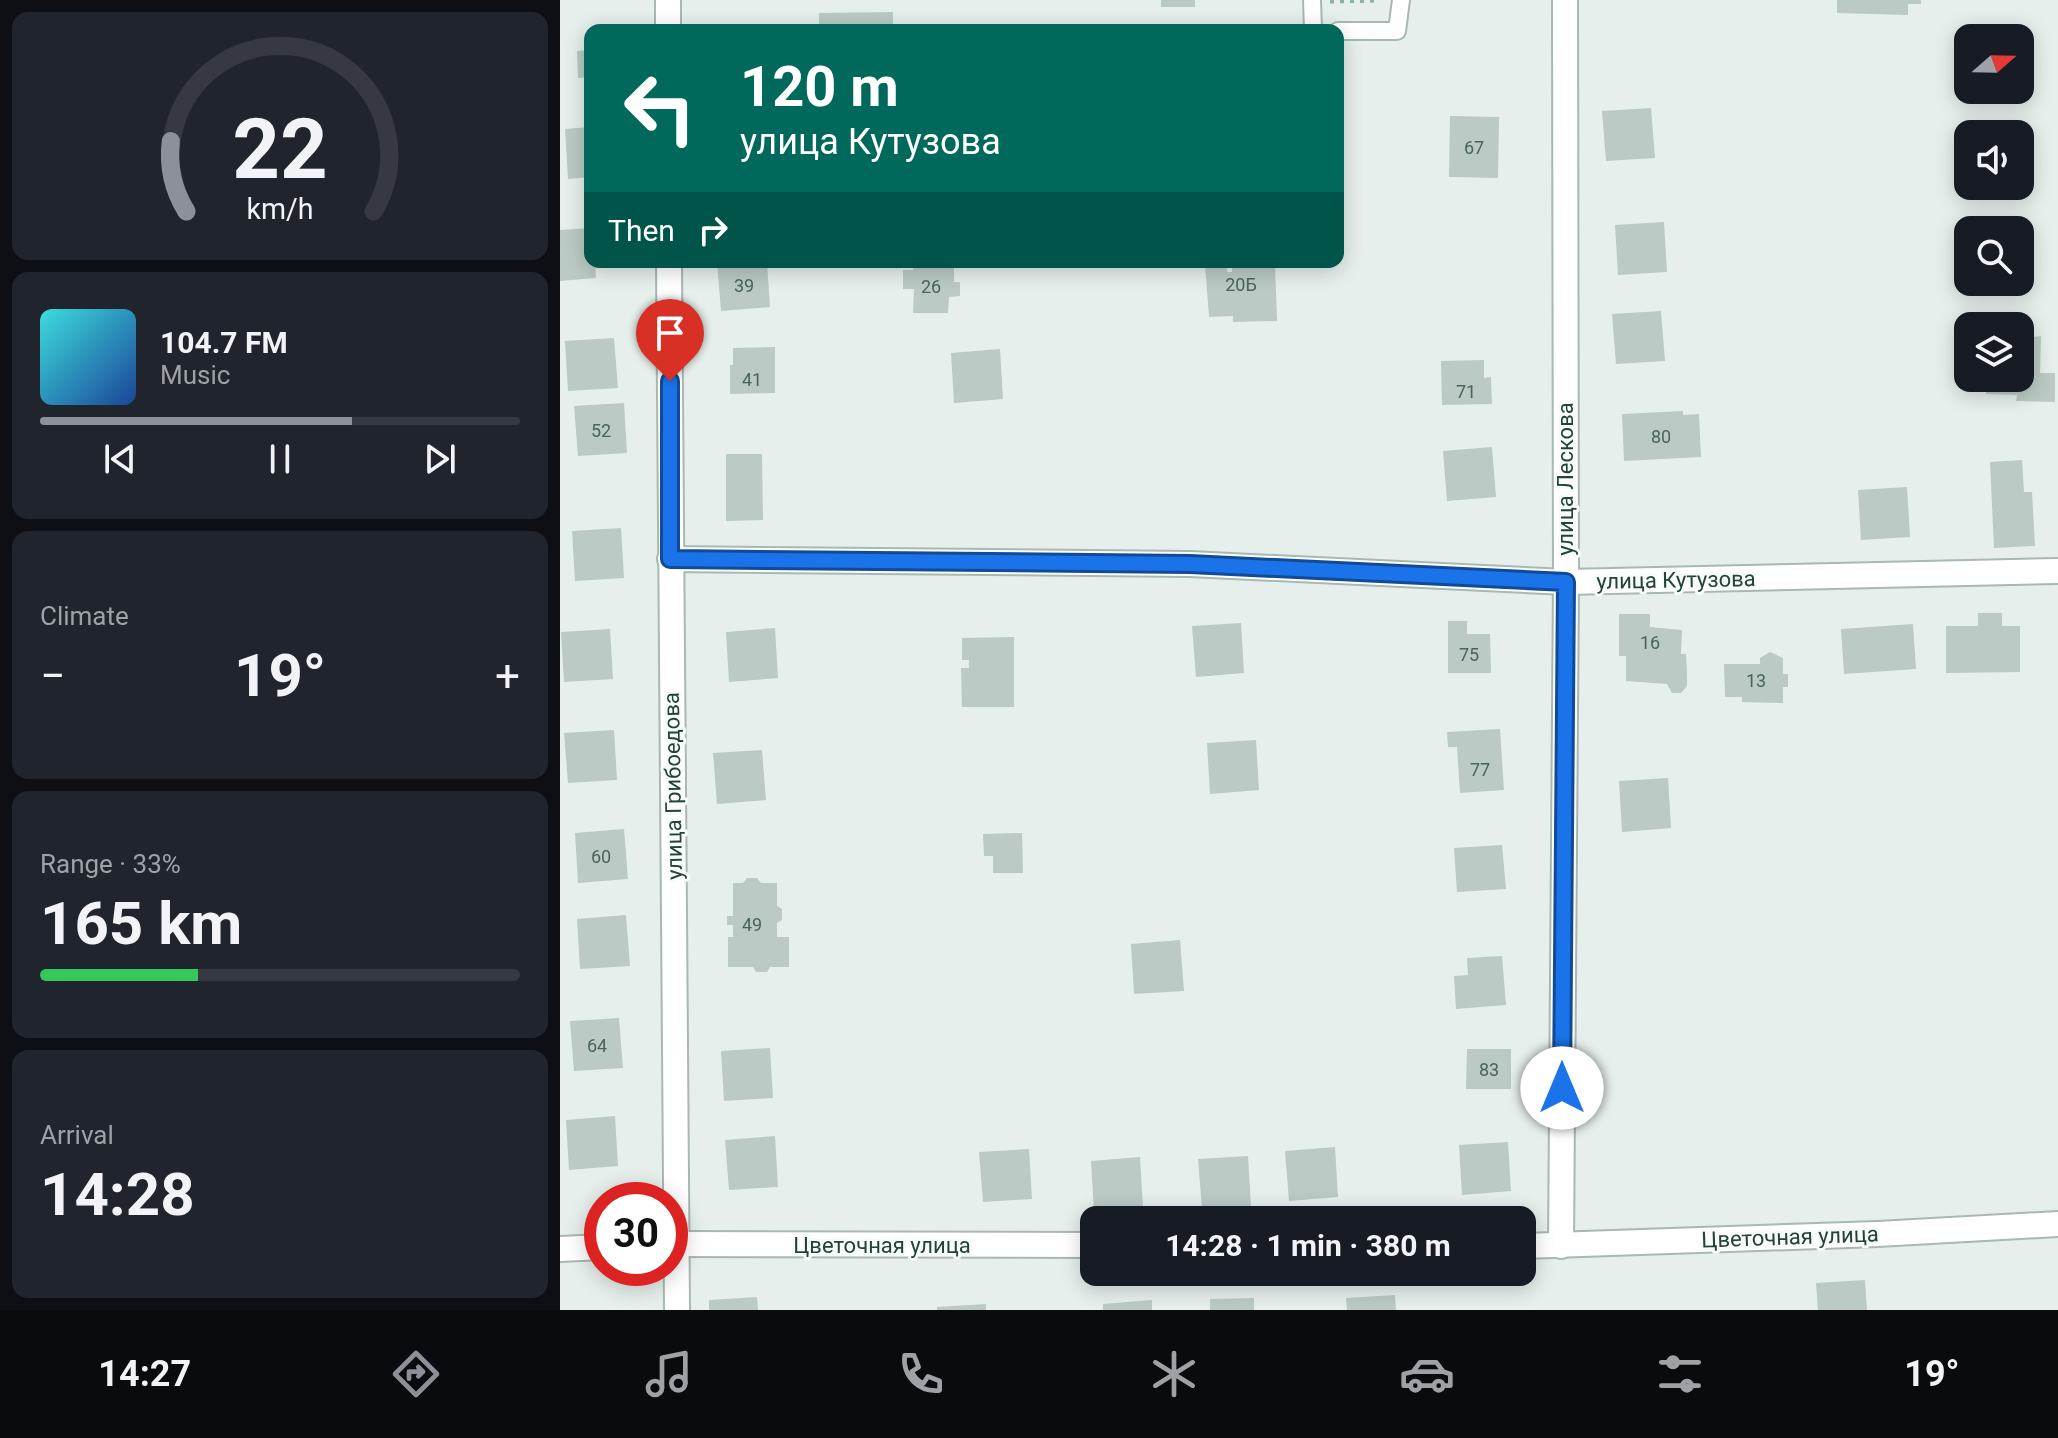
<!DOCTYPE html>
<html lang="en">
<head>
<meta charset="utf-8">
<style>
	:root { --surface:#171b24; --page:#20242c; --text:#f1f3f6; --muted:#9ea1a6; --line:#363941; --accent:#8c9099 }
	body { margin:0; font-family:Roboto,sans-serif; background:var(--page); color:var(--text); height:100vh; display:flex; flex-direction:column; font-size:30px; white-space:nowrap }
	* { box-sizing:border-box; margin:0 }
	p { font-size:26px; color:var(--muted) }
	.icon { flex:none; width:44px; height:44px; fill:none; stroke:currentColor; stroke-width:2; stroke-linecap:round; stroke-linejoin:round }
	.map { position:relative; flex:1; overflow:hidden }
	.side { display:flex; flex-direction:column; gap:12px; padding:12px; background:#0d0f14; width:560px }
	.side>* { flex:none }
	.guide { position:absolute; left:24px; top:24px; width:760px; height:244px; border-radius:16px; box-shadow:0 4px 20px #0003; background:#00695c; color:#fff; overflow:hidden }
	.needle { width:52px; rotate:70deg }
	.fabs { position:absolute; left:1394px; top:24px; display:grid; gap:16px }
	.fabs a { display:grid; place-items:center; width:80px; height:80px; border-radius:16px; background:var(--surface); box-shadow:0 4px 20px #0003; font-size:40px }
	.speed { position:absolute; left:24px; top:1182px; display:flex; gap:16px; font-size:40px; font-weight:700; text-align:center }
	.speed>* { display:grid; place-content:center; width:104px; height:104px; border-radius:50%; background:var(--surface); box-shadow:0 4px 20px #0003; line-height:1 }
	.speed .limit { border:12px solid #d22; background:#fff; color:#111 }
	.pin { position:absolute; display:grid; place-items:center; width:68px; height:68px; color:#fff; margin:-82px -34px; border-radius:50% 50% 50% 0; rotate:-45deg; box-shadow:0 0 8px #0007 }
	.pin .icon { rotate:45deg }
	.me { position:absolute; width:88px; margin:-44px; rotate:0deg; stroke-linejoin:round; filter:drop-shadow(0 0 6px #0008) }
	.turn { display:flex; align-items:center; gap:28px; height:168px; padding:0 24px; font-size:36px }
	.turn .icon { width:104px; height:104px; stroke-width:2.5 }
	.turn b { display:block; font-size:56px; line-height:68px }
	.then { display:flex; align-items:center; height:76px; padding:0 24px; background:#0003; gap:16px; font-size:30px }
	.big { font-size:60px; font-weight:700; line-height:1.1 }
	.side .widget { flex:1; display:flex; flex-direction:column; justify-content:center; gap:12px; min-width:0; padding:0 28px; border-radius:16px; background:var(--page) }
	.side .dial { align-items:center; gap:0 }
	.dial svg { height:208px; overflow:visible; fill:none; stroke:var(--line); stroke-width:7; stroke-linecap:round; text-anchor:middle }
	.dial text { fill:var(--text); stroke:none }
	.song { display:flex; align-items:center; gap:24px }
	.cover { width:96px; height:96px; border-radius:12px; background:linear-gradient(135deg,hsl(180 70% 55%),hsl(220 70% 35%)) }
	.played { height:8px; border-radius:4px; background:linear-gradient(90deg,var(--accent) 65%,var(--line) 65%) }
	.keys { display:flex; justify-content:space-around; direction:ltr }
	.heat { display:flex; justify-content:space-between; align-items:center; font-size:44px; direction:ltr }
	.charge { height:12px; border-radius:6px; background:linear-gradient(90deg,#34c759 33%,var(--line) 0) }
	.trip { position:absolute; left:520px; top:1206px; width:456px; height:80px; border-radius:16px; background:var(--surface); box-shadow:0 4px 20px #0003; font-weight:700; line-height:80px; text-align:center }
	.tabs { display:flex; height:128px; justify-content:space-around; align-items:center; background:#090b0e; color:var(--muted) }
	.tabs .icon { width:56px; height:56px }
	.tabs .on { color:var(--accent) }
	.tabs b { font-size:36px; color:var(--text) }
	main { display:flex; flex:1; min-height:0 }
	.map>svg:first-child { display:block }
	.building { fill:#bbcac4 }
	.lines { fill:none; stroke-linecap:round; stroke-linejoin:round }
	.service-casing { stroke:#a8b8b2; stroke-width:20 }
	.minor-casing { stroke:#a8b8b2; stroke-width:28 }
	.path { stroke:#86b3a5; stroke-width:5; stroke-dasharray:4 6; stroke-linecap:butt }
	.service { stroke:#fff; stroke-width:16 }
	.minor { stroke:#fff; stroke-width:24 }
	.route-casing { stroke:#114b97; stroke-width:20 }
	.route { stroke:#1a73e8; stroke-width:14 }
	.labels { text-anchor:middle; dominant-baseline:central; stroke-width:6; stroke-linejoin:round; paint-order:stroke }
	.number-label { font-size:18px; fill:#4a645c }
	.street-label { font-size:22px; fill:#24423a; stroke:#f7fbf9 }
</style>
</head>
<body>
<main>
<section class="side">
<div class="widget dial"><svg viewBox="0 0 100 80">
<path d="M14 69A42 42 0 1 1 86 69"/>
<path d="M14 69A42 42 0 0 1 8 42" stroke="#8c9099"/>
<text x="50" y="56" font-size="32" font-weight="700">22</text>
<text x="50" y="72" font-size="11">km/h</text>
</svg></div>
<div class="widget">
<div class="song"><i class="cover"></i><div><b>104.7 FM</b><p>Music</p></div></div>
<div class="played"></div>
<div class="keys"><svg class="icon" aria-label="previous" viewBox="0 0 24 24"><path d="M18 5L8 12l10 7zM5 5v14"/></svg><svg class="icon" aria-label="pause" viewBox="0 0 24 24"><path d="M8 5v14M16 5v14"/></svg><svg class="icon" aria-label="next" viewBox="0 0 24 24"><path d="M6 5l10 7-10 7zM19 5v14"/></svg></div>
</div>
<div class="widget"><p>Climate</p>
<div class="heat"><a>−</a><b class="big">19°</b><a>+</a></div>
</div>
<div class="widget"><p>Range · 33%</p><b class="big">165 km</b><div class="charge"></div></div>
<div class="widget"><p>Arrival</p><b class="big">14:28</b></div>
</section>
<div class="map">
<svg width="1498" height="1310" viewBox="0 0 1498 1310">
	<rect width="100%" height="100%" fill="#e6efeb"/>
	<g class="building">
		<rect x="601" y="0" width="34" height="7"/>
		<polygon points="1277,0 1361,0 1361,4 1348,4 1348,15 1277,13"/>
		<polygon points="333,12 333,30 259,30 259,13"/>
		<polygon points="30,50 30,77 18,78 17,51"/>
		<polygon points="1091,108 1095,158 1046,161 1042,111"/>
		<polygon points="890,116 939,117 938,178 889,177"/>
		<polygon points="30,127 30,177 8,179 5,129"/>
		<polygon points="1466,218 1470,269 1460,269 1460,230 1418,230 1417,222"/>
		<polygon points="1104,222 1107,272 1058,275 1055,225"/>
		<polygon points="30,228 30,262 35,262 36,278 0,281 0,230"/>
		<polygon points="157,262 207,262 210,307 161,311"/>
		<polygon points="354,262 394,262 394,282 400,282 400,296 389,297 388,313 353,313 354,289 343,289 343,270 353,270"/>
		<polygon points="645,264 667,264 667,272 672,272 672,265 715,264 717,321 673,322 673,316 649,317"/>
		<polygon points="1101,311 1105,361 1056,364 1052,314"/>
		<polygon points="1460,324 1466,324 1466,338 1481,336 1480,373 1495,373 1495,402 1456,401 1457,395 1426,394 1426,378 1460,378"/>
		<polygon points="54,338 58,388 8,391 5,341"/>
		<polygon points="215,347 215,393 170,394 170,365 173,365 173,348"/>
		<polygon points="440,349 443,399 394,403 391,353"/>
		<polygon points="924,360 924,378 931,377 932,404 882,405 881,361"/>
		<polygon points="64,403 67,453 18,456 14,406"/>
		<polygon points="1123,411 1123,415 1139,414 1141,457 1064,461 1062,414"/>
		<polygon points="932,447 936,497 887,501 883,451"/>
		<polygon points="166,454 202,454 203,520 166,521"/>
		<polygon points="1462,460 1464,492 1472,492 1475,546 1434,548 1430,462"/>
		<polygon points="1347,487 1350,537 1301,540 1298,490"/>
		<polygon points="61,528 64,578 15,581 12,531"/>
		<polygon points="1418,613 1442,613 1442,626 1460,626 1460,672 1386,673 1386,626 1418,626"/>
		<polygon points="1059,614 1090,614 1090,627 1122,630 1121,654 1126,654 1127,672 1127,686 1121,693 1112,693 1107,684 1066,681 1066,656 1059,656"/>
		<polygon points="888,621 907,621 907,634 930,634 931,673 888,673"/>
		<polygon points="681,623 684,673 636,677 632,626"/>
		<polygon points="1353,624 1356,669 1284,674 1281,629"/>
		<polygon points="215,628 218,678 169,682 166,632"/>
		<polygon points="50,629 53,679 4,682 1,632"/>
		<polygon points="454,637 454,707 402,707 401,668 409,668 409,660 402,660 402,638"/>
		<polygon points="1210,652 1223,658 1223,674 1228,674 1228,687 1223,687 1223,703 1182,702 1182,697 1165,697 1164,664 1200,664 1200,658"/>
		<polygon points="940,729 944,790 900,793 897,747 888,747 887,732"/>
		<polygon points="54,730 57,780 8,783 4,733"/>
		<polygon points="696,740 699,790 650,794 647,743"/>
		<polygon points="202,750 206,800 157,804 153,753"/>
		<polygon points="1108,778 1111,828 1062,832 1059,781"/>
		<polygon points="64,829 68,879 18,883 15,833"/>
		<polygon points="462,833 463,873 433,873 433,856 424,856 423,834"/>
		<polygon points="942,845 946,889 897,892 894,848"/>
		<polygon points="187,878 197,878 201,883 217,883 217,906 222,909 222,920 217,923 217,937 229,937 229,967 210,967 207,972 196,972 193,967 168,967 168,937 173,937 173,925 167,925 167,916 173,916 173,883 183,883"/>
		<polygon points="66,915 70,966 20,969 17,919"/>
		<polygon points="620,940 624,991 574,994 571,944"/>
		<polygon points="942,956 946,1005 896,1009 894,976 908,975 907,958"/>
		<polygon points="59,1018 63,1068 14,1071 10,1021"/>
		<polygon points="210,1048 213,1098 164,1101 161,1051"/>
		<polygon points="907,1049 951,1049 951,1089 906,1089"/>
		<polygon points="55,1116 58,1166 9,1170 6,1120"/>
		<polygon points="215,1136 218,1187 169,1190 165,1140"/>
		<polygon points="948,1142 951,1191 902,1195 899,1145"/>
		<polygon points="775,1147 778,1197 729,1201 725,1151"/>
		<polygon points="469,1149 472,1199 423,1202 419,1152"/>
		<polygon points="688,1156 691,1206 642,1209 638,1159"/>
		<polygon points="580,1157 583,1208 534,1211 531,1161"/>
		<polygon points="1305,1280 1307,1310 1258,1310 1256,1283"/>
		<polygon points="835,1295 836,1310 787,1310 786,1298"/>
		<polygon points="197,1297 198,1310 149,1310 149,1300"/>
		<polygon points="694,1298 694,1310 650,1310 650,1299"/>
		<polygon points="592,1300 592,1310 543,1310 543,1304"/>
		<polygon points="426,1304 426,1310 377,1310 377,1307"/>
	</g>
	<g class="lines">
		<g class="service-casing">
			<g id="service">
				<polyline points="752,0 753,30"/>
				<polyline points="778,31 837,31 841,0"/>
			</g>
		</g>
		<g class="minor-casing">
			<g id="minor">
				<polyline points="108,0 108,30"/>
				<polyline points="109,262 117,1310"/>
				<polyline points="110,559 630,564 1006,582 1498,571"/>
				<polyline points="110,1244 534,1245"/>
				<polyline points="962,1246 1318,1234 1498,1224"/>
				<polyline points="1001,1246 1006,582 1005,0"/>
				<polyline points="0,1249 42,1247"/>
			</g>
		</g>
		<polyline class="path" points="770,1 820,0"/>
		<use href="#service" class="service"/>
		<use href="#minor" class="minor"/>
	</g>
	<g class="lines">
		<g class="route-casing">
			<polyline id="route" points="110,381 110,559 630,564 1006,582 1002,1088"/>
		</g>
		<use href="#route" class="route"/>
	</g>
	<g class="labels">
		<g class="number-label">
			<text x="914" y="147">67</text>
			<text x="681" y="284">20Б</text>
			<text x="184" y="285">39</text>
			<text x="371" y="286">26</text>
			<text x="192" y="379">41</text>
			<text x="906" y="391">71</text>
			<text x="41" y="430">52</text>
			<text x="1101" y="436">80</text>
			<text x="1090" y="642">16</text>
			<text x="909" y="654">75</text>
			<text x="1196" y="680">13</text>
			<text x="920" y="769">77</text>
			<text x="41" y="856">60</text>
			<text x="192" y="924">49</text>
			<text x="37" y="1045">64</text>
			<text x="929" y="1069">83</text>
		</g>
		<g class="street-label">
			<text transform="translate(1005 479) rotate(-90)">улица Лескова</text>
			<text transform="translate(1116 580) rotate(-1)">улица Кутузова</text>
			<text transform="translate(113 786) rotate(-91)">улица Грибоедова</text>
			<text transform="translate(1230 1237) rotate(-2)">Цветочная улица</text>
			<text x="322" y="1245">Цветочная улица</text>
		</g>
	</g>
</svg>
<div class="fabs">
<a><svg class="needle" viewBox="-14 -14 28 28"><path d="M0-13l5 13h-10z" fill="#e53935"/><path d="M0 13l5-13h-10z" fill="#9ea1a6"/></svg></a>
<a><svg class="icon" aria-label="sound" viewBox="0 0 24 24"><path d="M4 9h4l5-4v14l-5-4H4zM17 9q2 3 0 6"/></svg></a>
<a><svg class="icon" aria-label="search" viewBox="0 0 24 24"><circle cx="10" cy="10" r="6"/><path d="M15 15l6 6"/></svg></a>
<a><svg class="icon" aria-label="layers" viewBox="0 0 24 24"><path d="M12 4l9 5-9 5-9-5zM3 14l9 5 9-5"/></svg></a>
</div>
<div class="speed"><div class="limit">30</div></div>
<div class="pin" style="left:110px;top:381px;background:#d93025"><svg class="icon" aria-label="arrive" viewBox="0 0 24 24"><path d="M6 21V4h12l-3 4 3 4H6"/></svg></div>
<svg class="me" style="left:1002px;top:1088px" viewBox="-20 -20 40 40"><circle r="19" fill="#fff"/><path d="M0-13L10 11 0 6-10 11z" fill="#1a73e8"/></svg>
<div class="trip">14:28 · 1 min · 380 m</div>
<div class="guide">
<div class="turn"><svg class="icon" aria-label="left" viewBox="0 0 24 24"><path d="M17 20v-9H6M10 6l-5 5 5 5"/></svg><div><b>120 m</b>улица Кутузова</div></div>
<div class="then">Then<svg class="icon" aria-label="right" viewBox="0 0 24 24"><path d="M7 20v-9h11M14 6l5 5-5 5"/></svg></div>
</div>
</div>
</main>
<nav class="tabs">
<b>14:27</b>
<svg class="icon on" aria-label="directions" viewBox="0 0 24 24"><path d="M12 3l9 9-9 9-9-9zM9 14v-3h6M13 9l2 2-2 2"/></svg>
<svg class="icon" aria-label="music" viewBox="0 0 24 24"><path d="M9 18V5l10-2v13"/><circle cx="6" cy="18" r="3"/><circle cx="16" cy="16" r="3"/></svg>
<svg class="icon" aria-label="phone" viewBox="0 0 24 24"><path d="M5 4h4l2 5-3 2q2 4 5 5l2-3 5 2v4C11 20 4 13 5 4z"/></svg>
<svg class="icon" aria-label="climate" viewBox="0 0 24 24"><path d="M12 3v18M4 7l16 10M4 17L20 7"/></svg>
<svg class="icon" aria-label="car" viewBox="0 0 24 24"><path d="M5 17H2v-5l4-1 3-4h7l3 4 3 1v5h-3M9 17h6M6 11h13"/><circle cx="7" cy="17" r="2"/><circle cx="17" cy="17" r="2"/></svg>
<svg class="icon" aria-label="filters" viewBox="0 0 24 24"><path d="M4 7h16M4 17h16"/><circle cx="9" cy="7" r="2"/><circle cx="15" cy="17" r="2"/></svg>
<b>19°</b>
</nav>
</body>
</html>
